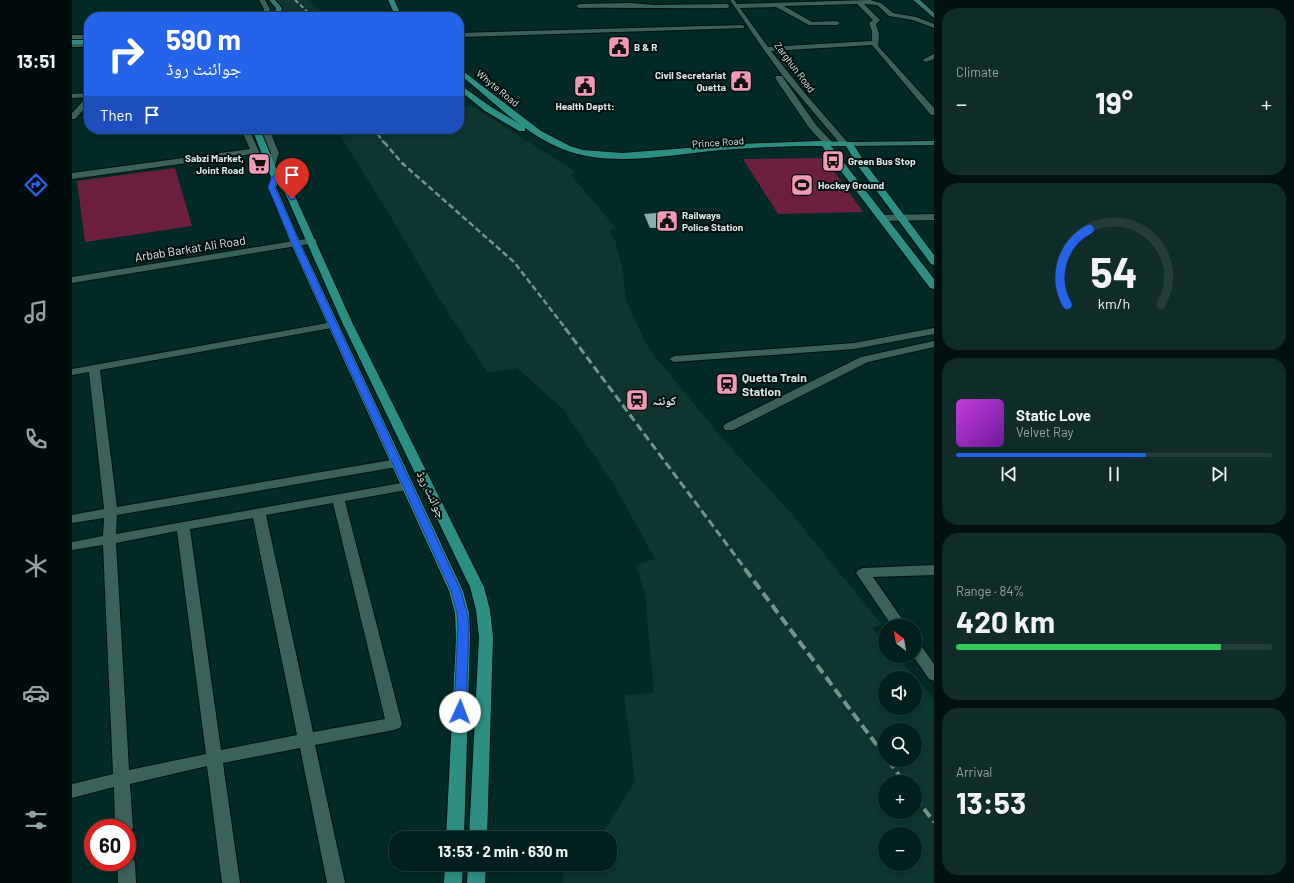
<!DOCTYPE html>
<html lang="en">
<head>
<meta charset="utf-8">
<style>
	:root { --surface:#011f1c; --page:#0f2c29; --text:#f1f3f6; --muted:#96a2a3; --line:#233d3b; --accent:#2563eb }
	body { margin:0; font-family:Barlow,"Noto Naskh Arabic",sans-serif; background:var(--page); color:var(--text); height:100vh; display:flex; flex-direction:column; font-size:15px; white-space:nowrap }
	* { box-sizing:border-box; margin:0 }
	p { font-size:13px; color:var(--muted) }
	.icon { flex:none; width:22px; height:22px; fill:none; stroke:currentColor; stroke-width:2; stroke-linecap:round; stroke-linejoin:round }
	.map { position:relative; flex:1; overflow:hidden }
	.side { display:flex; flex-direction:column; gap:8px; padding:8px; background:#01110f; width:360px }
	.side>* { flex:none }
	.top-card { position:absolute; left:12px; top:12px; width:380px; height:122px; border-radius:16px; box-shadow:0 2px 6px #0003,0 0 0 1px var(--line); background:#2563eb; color:#fff; overflow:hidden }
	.needle { width:26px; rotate:328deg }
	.buttons { position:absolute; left:806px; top:619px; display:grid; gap:8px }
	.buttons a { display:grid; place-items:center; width:44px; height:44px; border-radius:50%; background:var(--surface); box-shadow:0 2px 6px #0003,0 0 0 1px var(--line); font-size:20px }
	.speed { position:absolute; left:12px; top:819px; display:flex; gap:8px; font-size:20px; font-weight:700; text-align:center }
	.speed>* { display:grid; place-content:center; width:52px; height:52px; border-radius:50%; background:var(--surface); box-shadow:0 2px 6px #0003,0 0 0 1px var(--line); line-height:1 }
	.speed .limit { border:6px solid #d22; background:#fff; color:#111 }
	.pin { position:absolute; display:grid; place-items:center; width:34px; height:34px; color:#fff; margin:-41px -17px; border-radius:50% 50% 50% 0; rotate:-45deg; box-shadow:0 0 4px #0007 }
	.pin .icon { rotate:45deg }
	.me { position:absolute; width:44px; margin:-22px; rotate:2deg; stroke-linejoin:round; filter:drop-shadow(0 0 3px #0008) }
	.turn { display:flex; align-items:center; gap:14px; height:84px; padding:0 16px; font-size:18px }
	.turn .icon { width:52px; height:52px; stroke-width:2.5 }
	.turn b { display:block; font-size:28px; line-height:34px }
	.then { display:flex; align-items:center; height:38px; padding:0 16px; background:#0003; gap:8px; font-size:15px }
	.big { font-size:30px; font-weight:700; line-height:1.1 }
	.side .card { flex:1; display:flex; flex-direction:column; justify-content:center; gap:6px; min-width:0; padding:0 14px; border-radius:16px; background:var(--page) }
	.side .dial { align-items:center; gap:0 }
	.dial svg { height:104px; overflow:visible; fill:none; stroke:var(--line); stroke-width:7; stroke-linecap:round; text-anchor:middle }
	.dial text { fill:var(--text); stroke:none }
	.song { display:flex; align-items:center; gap:12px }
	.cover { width:48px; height:48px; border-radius:6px; background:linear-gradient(135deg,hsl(290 70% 55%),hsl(280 70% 35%)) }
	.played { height:4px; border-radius:2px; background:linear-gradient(90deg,var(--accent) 60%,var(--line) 60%) }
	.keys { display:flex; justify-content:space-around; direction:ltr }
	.heat { display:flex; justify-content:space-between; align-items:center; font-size:22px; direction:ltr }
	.charge { height:6px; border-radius:3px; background:linear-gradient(90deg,#34c759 84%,var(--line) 0) }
	.trip { position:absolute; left:317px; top:831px; width:228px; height:40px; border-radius:16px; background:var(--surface); box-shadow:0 2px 6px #0003,0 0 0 1px var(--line); font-weight:700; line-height:40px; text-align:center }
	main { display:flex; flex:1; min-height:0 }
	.tabs { display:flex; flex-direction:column; width:72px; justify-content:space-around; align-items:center; background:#000c0b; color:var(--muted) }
	.tabs .icon { width:28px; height:28px }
	.tabs .on { color:var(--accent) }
	.tabs b { font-size:18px; color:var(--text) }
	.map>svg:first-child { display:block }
	.built { fill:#0e3530; fill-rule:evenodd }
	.green { fill:#6d1f3f }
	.building { fill:#88b0a9 }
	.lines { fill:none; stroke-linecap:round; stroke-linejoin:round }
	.street-casing { stroke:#00110e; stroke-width:2 }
	.secondary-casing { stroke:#00110e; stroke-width:2 }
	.primary-casing { stroke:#00110e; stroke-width:2 }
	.street { fill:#3b615b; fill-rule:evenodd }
	.secondary { fill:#34786f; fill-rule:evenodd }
	.primary { fill:#2d8e83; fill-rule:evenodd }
	.rail-far3 { stroke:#75928e; stroke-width:2; stroke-dasharray:4.5 2.5; stroke-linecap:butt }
	.rail-far2 { stroke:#75928e; stroke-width:2.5; stroke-dasharray:6 3; stroke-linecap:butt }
	.rail-far1 { stroke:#75928e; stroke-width:3; stroke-dasharray:8 4; stroke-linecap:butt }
	.rail { stroke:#75928e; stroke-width:4; stroke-dasharray:10 5; stroke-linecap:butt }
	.route { fill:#2563eb; stroke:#184099 }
	.labels { text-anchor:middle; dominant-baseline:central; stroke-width:4; stroke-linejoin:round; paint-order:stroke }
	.far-poi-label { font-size:10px; font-weight:bold; fill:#d5eae6; stroke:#020f0d; text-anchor:start }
	.far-street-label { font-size:10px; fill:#d5eae6; stroke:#020f0d }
	.street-label { font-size:12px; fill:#d5eae6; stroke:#020f0d }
	.poi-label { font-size:12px; font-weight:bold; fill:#d5eae6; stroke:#020f0d; text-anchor:start }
</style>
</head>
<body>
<main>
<nav class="tabs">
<b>13:51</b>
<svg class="icon on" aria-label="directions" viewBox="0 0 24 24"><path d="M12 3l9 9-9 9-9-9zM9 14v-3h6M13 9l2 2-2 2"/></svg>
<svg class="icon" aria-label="music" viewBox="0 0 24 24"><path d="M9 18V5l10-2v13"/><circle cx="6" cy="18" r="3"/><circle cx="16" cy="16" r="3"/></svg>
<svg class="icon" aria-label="phone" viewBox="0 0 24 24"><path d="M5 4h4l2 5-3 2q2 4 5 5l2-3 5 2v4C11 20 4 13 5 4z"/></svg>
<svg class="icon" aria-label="climate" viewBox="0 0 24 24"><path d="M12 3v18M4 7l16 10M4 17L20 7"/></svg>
<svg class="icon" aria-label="car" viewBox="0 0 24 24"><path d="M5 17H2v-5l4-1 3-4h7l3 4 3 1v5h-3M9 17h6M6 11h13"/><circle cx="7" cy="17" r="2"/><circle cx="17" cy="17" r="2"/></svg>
<svg class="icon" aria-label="filters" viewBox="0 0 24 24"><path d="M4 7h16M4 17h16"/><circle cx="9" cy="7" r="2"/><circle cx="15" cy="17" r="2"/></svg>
</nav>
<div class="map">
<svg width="862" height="883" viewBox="0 0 862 883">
	<rect width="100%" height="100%" fill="#012925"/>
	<g class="built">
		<polygon points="204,0 236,0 256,17 210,17 212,15 208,5"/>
		<path d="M387 106 392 108 400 106 504 172 498 174 544 228 537 230 543 240 551 271 554 300 571 338 581 354 650 438 719 513 810 625 800 628 813 642V656H825L862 699V883H491V864H538V838H528L563 781 552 695 582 693 573 594 564 565 583 559 544 488 491 409 445 368 416 373 366 297 311 204 264 129H387ZM813 678H843V708H813ZM813 730H843V760H813ZM813 782H843V812H813ZM813 834H843V864H813Z"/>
	</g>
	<g class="green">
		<polygon points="753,158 791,212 706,214 671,159"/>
		<polygon points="103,168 120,226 13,242 5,181"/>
	</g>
	<polygon class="building" points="595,212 604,227 578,228 572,214"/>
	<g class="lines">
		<g class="street-casing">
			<g id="street">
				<polygon points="187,0 193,0 198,9 195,17 189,17 192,9"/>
				<path d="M658 0H662L665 4 798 0 809 3 821 13 844 17 862 24V28L841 20 817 16 805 5 792 4 808 20 804 24 807 34 806 46 862 108V115H859L800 45 699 51 731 91 777 144 776 146H770L711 76 692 50ZM785 4 801 20 797 23 800 31V41L696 47 668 8 704 7 737 25H765L768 23 765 21 740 22 712 6Z"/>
				<path d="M559 3 582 5 655 4 658 6 655 8C606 9 556 7 507 8L504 6 507 4Z"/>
				<polygon points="670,25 672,26 672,28 387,37 387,33"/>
				<rect x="0" y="35" width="17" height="4"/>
				<rect x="0" y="43" width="17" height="4"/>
				<polygon points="862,54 862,59 854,62 850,60"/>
				<polygon points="704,76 710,76 744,125 760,142 760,146 754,146 738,129 703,78"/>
				<polygon points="17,93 17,97 0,98 0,94"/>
				<polygon points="14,98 17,98 17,104 3,119 0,119 0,113"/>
				<path d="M169 129H177L189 156 196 161 199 153 189 129H197L207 153 202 168C194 169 183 161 180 154L0 179V173L178 149Z"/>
				<polygon points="862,214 862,220 811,221 806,218 811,215"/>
				<polygon points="240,238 243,239 245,241 243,243 0,283 0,277"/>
				<path d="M261 322 265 323 266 325 265 327 28 370 45 507 325 459 329 460 331 463 329 466 325 467 45 515 44 534 335 482 339 483 341 486 339 489 335 490 273 501 330 724 328 728 322 730 243 745 273 883H255L228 748 151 763 168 883H150L135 766 58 784 61 828 58 833 55 834V828H43L42 787 0 798V784L41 774 31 545 0 550V542L31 536 32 518 0 523V515L32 509 17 372 0 375V369ZM261 503 313 719 241 732 194 515ZM181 518 225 735 149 750 118 529ZM105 531 134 754 57 770 44 543Z"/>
				<polygon points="862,328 862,334 782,349 602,362 597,359 602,356 782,343"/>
				<polygon points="862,341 862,347 796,362 661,430 653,430 651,427 653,424 789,357"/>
				<polygon points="862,565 862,575 801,577 835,626 820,626 784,573 786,570 791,568"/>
				<polygon points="843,643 848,644 862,664 862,681 857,679 841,656 843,656"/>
				<polygon points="55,855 60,857 63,862 64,883 46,883 45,862 55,862"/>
			</g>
		</g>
		<g class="secondary-casing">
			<g id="secondary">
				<polygon points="197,0 203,0 210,8 208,17 202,17 204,8"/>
				<polygon points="841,0 848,0 862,13 862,18"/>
				<polygon points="862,141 862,145 777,146 773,144 777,142"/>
			</g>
		</g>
		<g class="primary-casing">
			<g id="primary">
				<polygon points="316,0 322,0 330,17 324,17"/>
				<rect x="0" y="40" width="17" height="4"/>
				<path d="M387 68 469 131 498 146 511 150 550 153 667 144 746 141 780 142 793 163 862 255V265L859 264 786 166 774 146H759L862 279V289L858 288 750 146C717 146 683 147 650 150 601 154 540 168 493 150 454 136 419 99 387 74Z"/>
				<polygon points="387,84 419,107 453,127 453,131 447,131 413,111 387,90"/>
				<polygon points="180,129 188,129 207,176 218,185 280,322 412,587 418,610 421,637 415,838 397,838 407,637 404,610 398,587 270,322 210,186 206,183 204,187 229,244 391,591 397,613 398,638 392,838 374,838 384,638 383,613 377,591 219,244 196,187 199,177"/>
				<polygon points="373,864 391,864 390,883 372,883"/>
				<polygon points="396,864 414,864 413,883 395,883"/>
			</g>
		</g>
		<use href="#street" class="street"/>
		<use href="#secondary" class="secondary"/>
		<use href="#primary" class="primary"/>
		<g class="rail-far3">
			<polyline points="223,0 241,17"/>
			<polyline points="302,129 312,143"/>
		</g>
		<polyline class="rail-far2" points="312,142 330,163 442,262 494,329"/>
		<polyline class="rail-far1" points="493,328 674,570"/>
		<g class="rail">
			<polyline points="673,569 813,756"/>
			<polyline points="816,760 832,782"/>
			<polyline points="843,797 862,822"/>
		</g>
	</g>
	<polygon class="route" points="203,175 216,183 224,199 218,200 211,186 205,181 203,187 228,244 389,591 395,613 397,625 394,712 392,715 388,716 384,715 382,712 386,625 385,613 379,591 220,244 196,187 200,177"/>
	<defs>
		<g id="civic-square" transform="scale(1.15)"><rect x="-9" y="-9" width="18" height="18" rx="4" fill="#f09ab5" stroke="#020f0d"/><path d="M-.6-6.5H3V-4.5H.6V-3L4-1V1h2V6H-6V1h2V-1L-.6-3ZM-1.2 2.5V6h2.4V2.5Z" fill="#111"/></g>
		<g id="bus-square" transform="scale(1.15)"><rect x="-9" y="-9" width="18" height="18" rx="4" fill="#f09ab5" stroke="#020f0d"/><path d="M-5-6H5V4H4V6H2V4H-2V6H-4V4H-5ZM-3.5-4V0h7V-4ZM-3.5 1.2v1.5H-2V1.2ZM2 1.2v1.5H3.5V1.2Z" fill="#111"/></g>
		<g id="supermarket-square" transform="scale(1.15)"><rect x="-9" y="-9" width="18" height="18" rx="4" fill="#f09ab5" stroke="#020f0d"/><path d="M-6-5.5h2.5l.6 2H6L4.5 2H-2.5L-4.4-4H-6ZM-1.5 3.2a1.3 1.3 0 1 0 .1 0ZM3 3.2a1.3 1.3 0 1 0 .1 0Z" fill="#111"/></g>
		<g id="stadium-square" transform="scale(1.15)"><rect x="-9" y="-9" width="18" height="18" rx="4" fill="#f09ab5" stroke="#020f0d"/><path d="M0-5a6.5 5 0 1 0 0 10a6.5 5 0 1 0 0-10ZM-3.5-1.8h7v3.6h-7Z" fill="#111"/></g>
		<g id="station-square" transform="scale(1.15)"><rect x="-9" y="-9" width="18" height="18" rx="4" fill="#f09ab5" stroke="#020f0d"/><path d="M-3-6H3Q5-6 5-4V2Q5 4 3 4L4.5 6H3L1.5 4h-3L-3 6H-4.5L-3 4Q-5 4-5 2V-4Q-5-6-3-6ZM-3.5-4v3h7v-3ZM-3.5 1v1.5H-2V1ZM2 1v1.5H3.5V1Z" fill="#111"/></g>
	</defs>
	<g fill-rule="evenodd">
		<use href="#civic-square" x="547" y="47"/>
		<use href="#civic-square" x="669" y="81"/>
		<use href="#civic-square" x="513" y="86"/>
		<use href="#bus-square" x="761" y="161"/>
		<use href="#supermarket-square" x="187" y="164"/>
		<use href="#stadium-square" x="730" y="185"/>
		<use href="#civic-square" x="595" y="221"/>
		<use href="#station-square" x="655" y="384"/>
		<use href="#station-square" x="565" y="400"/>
	</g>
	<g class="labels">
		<g class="far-poi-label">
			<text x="562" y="47">B &amp; R</text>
			<text x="654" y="75" text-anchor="end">Civil Secretariat<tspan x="654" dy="12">Quetta</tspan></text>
			<text x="513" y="106" text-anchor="middle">Health Deptt:</text>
			<text x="172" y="158" text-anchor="end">Sabzi Market,<tspan x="172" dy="12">Joint Road</tspan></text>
			<text x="776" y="161">Green Bus Stop</text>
			<text x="746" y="185">Hockey Ground</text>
			<text x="610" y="215">Railways<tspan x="610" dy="12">Police Station</tspan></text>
		</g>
		<g class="far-street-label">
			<text transform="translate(723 67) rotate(53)">Zarghun Road</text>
			<text transform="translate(426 88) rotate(39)">Whyte Road</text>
			<text transform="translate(646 142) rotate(-4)">Prince Road</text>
		</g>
		<g class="street-label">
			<text transform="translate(118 248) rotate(-9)">Arbab Barkat Ali Road</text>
			<text transform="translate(360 494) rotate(64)">جوائنٹ روڈ</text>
		</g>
		<g class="poi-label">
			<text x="670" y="377">Quetta Train<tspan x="670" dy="14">Station</tspan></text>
			<text x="580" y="400">کوئٹہ</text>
		</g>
	</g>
</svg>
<div class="buttons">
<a><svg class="needle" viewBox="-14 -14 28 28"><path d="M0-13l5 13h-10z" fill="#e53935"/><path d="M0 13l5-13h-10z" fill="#96a2a3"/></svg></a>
<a><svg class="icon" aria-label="sound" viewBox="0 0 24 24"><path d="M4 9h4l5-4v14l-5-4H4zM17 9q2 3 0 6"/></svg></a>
<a><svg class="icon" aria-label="search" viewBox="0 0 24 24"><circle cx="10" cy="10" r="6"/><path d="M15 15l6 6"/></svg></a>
<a>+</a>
<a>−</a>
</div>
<div class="speed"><div class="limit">60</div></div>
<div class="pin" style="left:220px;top:199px;background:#d93025"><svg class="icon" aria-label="arrive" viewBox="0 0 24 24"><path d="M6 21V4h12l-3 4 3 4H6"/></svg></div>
<svg class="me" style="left:388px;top:712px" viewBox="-20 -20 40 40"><circle r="19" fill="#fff"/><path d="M0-13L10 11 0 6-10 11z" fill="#2563eb"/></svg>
<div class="trip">13:53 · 2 min · 630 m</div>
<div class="top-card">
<div class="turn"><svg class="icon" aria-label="right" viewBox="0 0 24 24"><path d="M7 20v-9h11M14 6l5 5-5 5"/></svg><div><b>590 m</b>جوائنٹ روڈ</div></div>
<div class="then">Then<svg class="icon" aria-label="arrive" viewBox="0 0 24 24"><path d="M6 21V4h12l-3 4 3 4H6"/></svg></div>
</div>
</div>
<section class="side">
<div class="card"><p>Climate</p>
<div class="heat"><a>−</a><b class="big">19°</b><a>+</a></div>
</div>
<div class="card dial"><svg viewBox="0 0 100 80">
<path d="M14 69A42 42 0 1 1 86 69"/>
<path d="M14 69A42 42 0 0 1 31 11" stroke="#2563eb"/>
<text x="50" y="56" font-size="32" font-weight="700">54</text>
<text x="50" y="72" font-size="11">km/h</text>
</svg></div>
<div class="card">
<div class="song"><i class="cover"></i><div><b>Static Love</b><p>Velvet Ray</p></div></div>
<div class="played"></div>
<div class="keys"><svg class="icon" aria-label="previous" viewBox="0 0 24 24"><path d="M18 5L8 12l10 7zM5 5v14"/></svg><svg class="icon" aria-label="pause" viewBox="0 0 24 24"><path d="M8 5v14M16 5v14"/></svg><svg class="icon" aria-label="next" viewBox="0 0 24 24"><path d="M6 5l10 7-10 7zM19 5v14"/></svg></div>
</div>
<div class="card"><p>Range · 84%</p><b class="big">420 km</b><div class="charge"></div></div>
<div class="card"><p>Arrival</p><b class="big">13:53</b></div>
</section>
</main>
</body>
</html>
